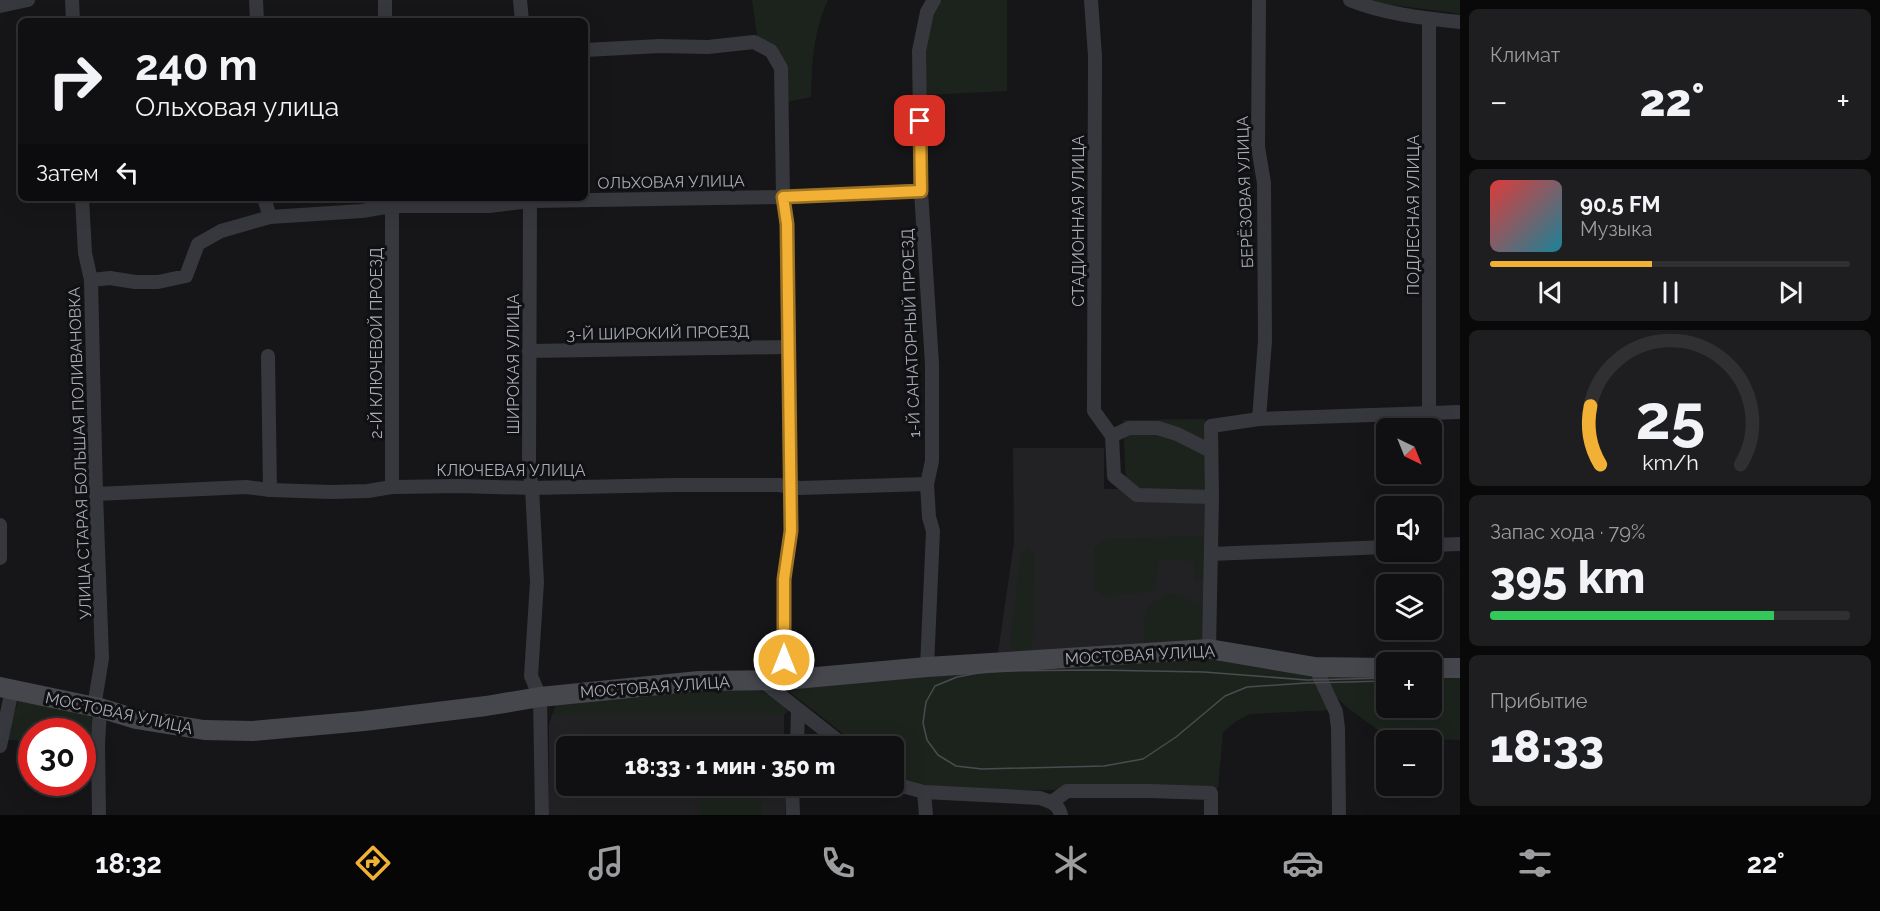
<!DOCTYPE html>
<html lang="ru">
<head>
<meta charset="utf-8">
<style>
	:root { --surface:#101012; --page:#1e1e20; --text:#f1f3f6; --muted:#9c9d9f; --line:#303032; --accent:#f2b134 }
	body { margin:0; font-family:Raleway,sans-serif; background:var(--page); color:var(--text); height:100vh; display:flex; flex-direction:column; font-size:22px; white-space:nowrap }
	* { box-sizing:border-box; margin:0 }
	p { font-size:20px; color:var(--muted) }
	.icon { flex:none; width:33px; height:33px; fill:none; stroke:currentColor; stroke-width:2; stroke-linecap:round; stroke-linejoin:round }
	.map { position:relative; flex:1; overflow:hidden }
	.side { display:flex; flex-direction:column; gap:9px; padding:9px; background:#09090a; width:420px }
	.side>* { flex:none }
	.top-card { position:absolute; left:18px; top:18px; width:570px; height:183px; border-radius:9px; box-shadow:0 6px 24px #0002,0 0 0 2px var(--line); background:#101012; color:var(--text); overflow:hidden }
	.needle { width:39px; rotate:137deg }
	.buttons { position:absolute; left:1376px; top:418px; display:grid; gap:12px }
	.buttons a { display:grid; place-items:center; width:66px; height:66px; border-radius:9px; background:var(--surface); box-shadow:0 6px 24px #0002,0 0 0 2px var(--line); font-size:30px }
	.speed { position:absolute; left:18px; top:718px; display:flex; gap:12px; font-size:30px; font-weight:700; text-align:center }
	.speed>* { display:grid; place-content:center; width:78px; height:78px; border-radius:50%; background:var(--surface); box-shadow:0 6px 24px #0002,0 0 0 2px var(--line); line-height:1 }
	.speed .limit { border:9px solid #d22; background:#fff; color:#111 }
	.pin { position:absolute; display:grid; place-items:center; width:51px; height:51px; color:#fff; margin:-26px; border-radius:12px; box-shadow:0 3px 9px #0006 }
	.me { position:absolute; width:66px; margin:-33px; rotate:0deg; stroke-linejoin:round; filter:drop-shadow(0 0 4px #0008) }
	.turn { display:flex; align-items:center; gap:21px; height:126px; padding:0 18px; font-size:27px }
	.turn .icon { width:78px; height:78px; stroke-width:2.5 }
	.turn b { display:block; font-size:42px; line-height:51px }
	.then { display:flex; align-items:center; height:57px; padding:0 18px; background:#0003; gap:12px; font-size:22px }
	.big { font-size:45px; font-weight:800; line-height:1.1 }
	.side .widget { flex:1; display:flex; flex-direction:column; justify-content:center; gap:9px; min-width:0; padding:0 21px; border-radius:9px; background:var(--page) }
	.side .dial { align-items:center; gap:0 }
	.dial svg { height:156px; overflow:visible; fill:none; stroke:var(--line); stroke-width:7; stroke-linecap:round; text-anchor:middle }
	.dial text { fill:var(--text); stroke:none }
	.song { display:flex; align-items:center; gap:18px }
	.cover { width:72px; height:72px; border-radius:9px; background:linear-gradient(135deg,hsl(0 70% 55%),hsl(190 70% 35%)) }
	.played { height:6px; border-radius:3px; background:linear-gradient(90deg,var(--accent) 45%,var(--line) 45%) }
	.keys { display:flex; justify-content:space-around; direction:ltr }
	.heat { display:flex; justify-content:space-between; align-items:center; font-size:33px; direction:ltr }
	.charge { height:9px; border-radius:4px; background:linear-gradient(90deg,#34c759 79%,var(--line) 0) }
	.trip { position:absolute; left:556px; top:736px; width:348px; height:60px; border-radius:9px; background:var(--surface); box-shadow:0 6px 24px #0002,0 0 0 2px var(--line); font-weight:800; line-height:60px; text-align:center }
	.dock { display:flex; height:96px; justify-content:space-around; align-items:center; background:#060607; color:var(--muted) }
	.dock .icon { width:42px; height:42px }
	.dock .active { color:var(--accent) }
	.dock b { font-size:27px; color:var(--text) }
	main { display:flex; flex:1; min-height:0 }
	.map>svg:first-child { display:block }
	.built { fill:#222225 }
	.green { fill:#1c231d }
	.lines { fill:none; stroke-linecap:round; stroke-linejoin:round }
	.street { stroke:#37383d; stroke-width:14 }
	.secondary { stroke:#45474d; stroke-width:20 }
	.tram { stroke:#4a4c52; stroke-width:1.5 }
	.route-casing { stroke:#9d7322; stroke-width:15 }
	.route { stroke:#f2b134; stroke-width:10 }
	.labels { text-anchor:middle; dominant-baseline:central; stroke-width:6; stroke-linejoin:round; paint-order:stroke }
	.street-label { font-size:16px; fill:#a8adb8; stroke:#111113 }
</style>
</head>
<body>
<main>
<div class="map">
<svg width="1460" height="815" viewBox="0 0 1460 815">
	<rect width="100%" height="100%" fill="#161618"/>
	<g class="built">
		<polygon points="1013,448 1104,448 1104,489 1207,489 1203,641 998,653 1014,542"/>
		<polygon points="552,715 784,715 784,747 567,747 567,786 785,786 785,815 549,815 549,725"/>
	</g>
	<g class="green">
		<path d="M752 0H828C813 34 812 60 811 97L782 103V68L758 42Z"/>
		<path d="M938 0H1007V91L925 95C925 64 923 28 938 0Z"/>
		<polygon points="1353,0 1460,0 1460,14 1448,12"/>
		<polygon points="1205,419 1207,489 1136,490 1126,481 1123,420"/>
		<polygon points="1207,536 1207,573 1202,579 1194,581 1194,561 1159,560 1156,581 1150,592 1101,596 1095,589 1094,548 1105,539"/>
		<path d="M1028 548 1035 556 1032 651C1024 652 1013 655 1010 645L1021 551Z"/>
		<path d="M1170 593 1199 603 1207 611 1203 641 1145 647C1144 616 1138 607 1170 593Z"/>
		<polygon points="1186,659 1257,662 1307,674 1313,678 1331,710 1250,714 1235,722 1223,732 1218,788 1207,790 1003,790 930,786 909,780 894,772 894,747 860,747 790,692 791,686 796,683"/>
		<polygon points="1386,674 1386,708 1431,708 1431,674 1460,674 1460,740 1401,738 1378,730 1349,709 1329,690 1325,675"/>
		<polygon points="750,686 771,696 788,711 784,715 552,715 556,705 563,702"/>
		<polygon points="23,699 90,713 95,727 94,742 83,742 82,732 32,732 31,741 6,740 18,701"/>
		<polygon points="699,786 761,786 762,815 700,815"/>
	</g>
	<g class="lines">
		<g class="street">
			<polyline points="72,0 73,21"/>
			<polyline points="256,0 257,21"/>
			<polyline points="385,0 385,21"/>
			<polyline points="520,0 522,21"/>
			<polyline points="1091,0 1095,56 1094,411 1112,436"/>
			<path d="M1350 0C1384 14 1423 18 1460 22"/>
			<polyline points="0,6 28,0"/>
			<polyline points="585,50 660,46 708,47 754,42 771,51 781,68 783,197 787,224 791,531 784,579 784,680"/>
			<polyline points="82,198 85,253 91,280 96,494 102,658 94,707"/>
			<polyline points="264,198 270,217"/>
			<polyline points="392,198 392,487"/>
			<polyline points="530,198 529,468 532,488 537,582 531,676 540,697 542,815"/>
			<polyline points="91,280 110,278 135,282 158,282 186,276 198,244 221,231 270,217 362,211 392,206 489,206 531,201 783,197 921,191"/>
			<polyline points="529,351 787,347"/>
			<polyline points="268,356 270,490"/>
			<polyline points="1429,412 1429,19"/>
			<polyline points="1259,419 1265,341 1264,183 1258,147 1259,0"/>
			<polyline points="1112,436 1114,476 1137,495 1212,497"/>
			<polyline points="1112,436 1129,428 1158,428 1177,434 1211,451"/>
			<polyline points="96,494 246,487 270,490 332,492 368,491 392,487 459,486 532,488 674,485 779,485 800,488 927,484"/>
			<polyline points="0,525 0,558"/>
			<polyline points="1431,545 1460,544"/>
			<polyline points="1211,554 1386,547"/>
			<polyline points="1209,649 1212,497 1211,426 1259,419 1460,412"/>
			<polyline points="927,667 933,531 929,517 927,484 932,461 932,364 921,191 919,51 927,12 934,0"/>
			<polyline points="1315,667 1336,712 1338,728 1339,815"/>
			<polyline points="761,680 846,747"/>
			<polyline points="0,746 12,690"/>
			<polyline points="797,747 798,710"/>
			<path d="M894 781 906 787 924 792 1040 798C1049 801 1059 804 1061 815"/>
			<polyline points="792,786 793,815"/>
			<polyline points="924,792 926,815"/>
			<polyline points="1052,802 1067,791 1148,791 1211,793 1211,815"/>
			<polyline points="99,815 98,745 100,708"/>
		</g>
		<g class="secondary">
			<polyline points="1431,668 1460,668"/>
			<polyline points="0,687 100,708 136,719 204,730 253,731 364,721 486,706 540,697 699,681 784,680 927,667 1209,649 1315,667 1386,668"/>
		</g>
		<g class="tram">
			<polyline points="1431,676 1460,676"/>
			<polyline points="1386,678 1307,680 1204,672 1096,670 989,671 957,677 935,686 926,702 923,723 927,740 938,755 956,766 982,769 1104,766 1143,759 1176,737 1225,696 1247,687 1306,683 1386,681"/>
		</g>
	</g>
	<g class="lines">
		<g class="route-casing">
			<polyline id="route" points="784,660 784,579 791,531 787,224 783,197 921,191 920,121"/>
		</g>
		<use href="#route" class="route"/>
	</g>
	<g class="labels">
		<g class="street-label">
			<text transform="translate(671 182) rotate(-1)">ОЛЬХОВАЯ УЛИЦА</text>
			<text transform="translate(1245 192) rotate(-92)">БЕРЁЗОВАЯ УЛИЦА</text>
			<text transform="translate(1413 215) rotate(-90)">ПОДЛЕСНАЯ УЛИЦА</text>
			<text transform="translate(1078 221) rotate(-90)">СТАДИОННАЯ УЛИЦА</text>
			<text transform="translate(658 333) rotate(-1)">3-Й ШИРОКИЙ ПРОЕЗД</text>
			<text transform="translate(911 333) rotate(-92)">1-Й САНАТОРНЫЙ ПРОЕЗД</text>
			<text transform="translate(376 343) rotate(-90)">2-Й КЛЮЧЕВОЙ ПРОЕЗД</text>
			<text transform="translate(513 364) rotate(-90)">ШИРОКАЯ УЛИЦА</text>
			<text transform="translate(80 453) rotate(-92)">УЛИЦА СТАРАЯ БОЛЬШАЯ ПОЛИВАНОВКА</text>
			<text x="511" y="470">КЛЮЧЕВАЯ УЛИЦА</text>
			<text transform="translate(1140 655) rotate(-3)">МОСТОВАЯ УЛИЦА</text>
			<text transform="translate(655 687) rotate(-4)">МОСТОВАЯ УЛИЦА</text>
			<text transform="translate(119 713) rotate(12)">МОСТОВАЯ УЛИЦА</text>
		</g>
	</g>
</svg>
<div class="buttons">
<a><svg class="needle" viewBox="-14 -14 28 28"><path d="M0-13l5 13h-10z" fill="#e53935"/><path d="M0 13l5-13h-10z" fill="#9c9d9f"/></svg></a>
<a><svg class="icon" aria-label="sound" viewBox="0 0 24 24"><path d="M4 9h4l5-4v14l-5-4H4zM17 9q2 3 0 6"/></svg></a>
<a><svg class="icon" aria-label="layers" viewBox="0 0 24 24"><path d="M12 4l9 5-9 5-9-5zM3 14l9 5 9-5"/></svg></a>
<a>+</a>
<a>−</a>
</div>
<div class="speed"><div class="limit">30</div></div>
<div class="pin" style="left:920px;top:121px;background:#d93025"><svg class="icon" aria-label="arrive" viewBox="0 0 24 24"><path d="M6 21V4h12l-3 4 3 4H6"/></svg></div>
<svg class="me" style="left:784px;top:660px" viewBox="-20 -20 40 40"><circle r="17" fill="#f2b134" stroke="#fff" stroke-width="3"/><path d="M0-11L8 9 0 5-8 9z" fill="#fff"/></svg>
<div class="trip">18:33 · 1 мин · 350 m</div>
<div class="top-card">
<div class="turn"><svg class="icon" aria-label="right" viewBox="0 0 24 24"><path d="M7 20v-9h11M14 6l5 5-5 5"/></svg><div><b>240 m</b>Ольховая улица</div></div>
<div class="then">Затем<svg class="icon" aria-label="left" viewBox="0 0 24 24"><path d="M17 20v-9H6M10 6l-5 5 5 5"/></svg></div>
</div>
</div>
<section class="side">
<div class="widget"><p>Климат</p>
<div class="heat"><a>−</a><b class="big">22°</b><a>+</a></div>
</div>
<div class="widget">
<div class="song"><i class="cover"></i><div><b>90.5 FM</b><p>Музыка</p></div></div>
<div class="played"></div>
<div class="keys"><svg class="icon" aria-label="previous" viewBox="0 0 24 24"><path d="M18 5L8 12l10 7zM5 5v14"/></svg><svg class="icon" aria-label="pause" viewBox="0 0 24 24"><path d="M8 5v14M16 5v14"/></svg><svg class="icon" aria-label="next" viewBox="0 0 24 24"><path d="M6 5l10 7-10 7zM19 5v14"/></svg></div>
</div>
<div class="widget dial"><svg viewBox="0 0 100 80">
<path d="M14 69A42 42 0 1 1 86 69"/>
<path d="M14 69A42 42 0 0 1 9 39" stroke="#f2b134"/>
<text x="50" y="56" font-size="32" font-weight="700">25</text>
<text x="50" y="72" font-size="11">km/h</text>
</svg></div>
<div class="widget"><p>Запас хода · 79%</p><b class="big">395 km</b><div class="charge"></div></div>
<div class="widget"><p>Прибытие</p><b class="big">18:33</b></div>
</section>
</main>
<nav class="dock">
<b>18:32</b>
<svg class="icon active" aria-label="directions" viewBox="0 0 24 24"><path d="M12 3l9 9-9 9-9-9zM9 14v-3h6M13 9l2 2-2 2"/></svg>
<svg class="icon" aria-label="music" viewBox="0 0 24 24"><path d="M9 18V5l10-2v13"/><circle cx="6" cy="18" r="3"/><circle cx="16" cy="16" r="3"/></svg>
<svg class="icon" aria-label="phone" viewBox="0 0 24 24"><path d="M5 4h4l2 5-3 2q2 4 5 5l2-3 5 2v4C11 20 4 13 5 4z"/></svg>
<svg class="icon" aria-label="climate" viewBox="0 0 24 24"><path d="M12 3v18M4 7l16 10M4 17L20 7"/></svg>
<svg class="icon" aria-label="car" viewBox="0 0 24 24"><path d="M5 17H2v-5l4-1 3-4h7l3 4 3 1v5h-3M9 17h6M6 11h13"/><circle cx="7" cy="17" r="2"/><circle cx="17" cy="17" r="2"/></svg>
<svg class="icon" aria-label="filters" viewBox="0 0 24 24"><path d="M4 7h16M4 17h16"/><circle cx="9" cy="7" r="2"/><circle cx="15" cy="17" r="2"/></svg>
<b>22°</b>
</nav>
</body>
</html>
